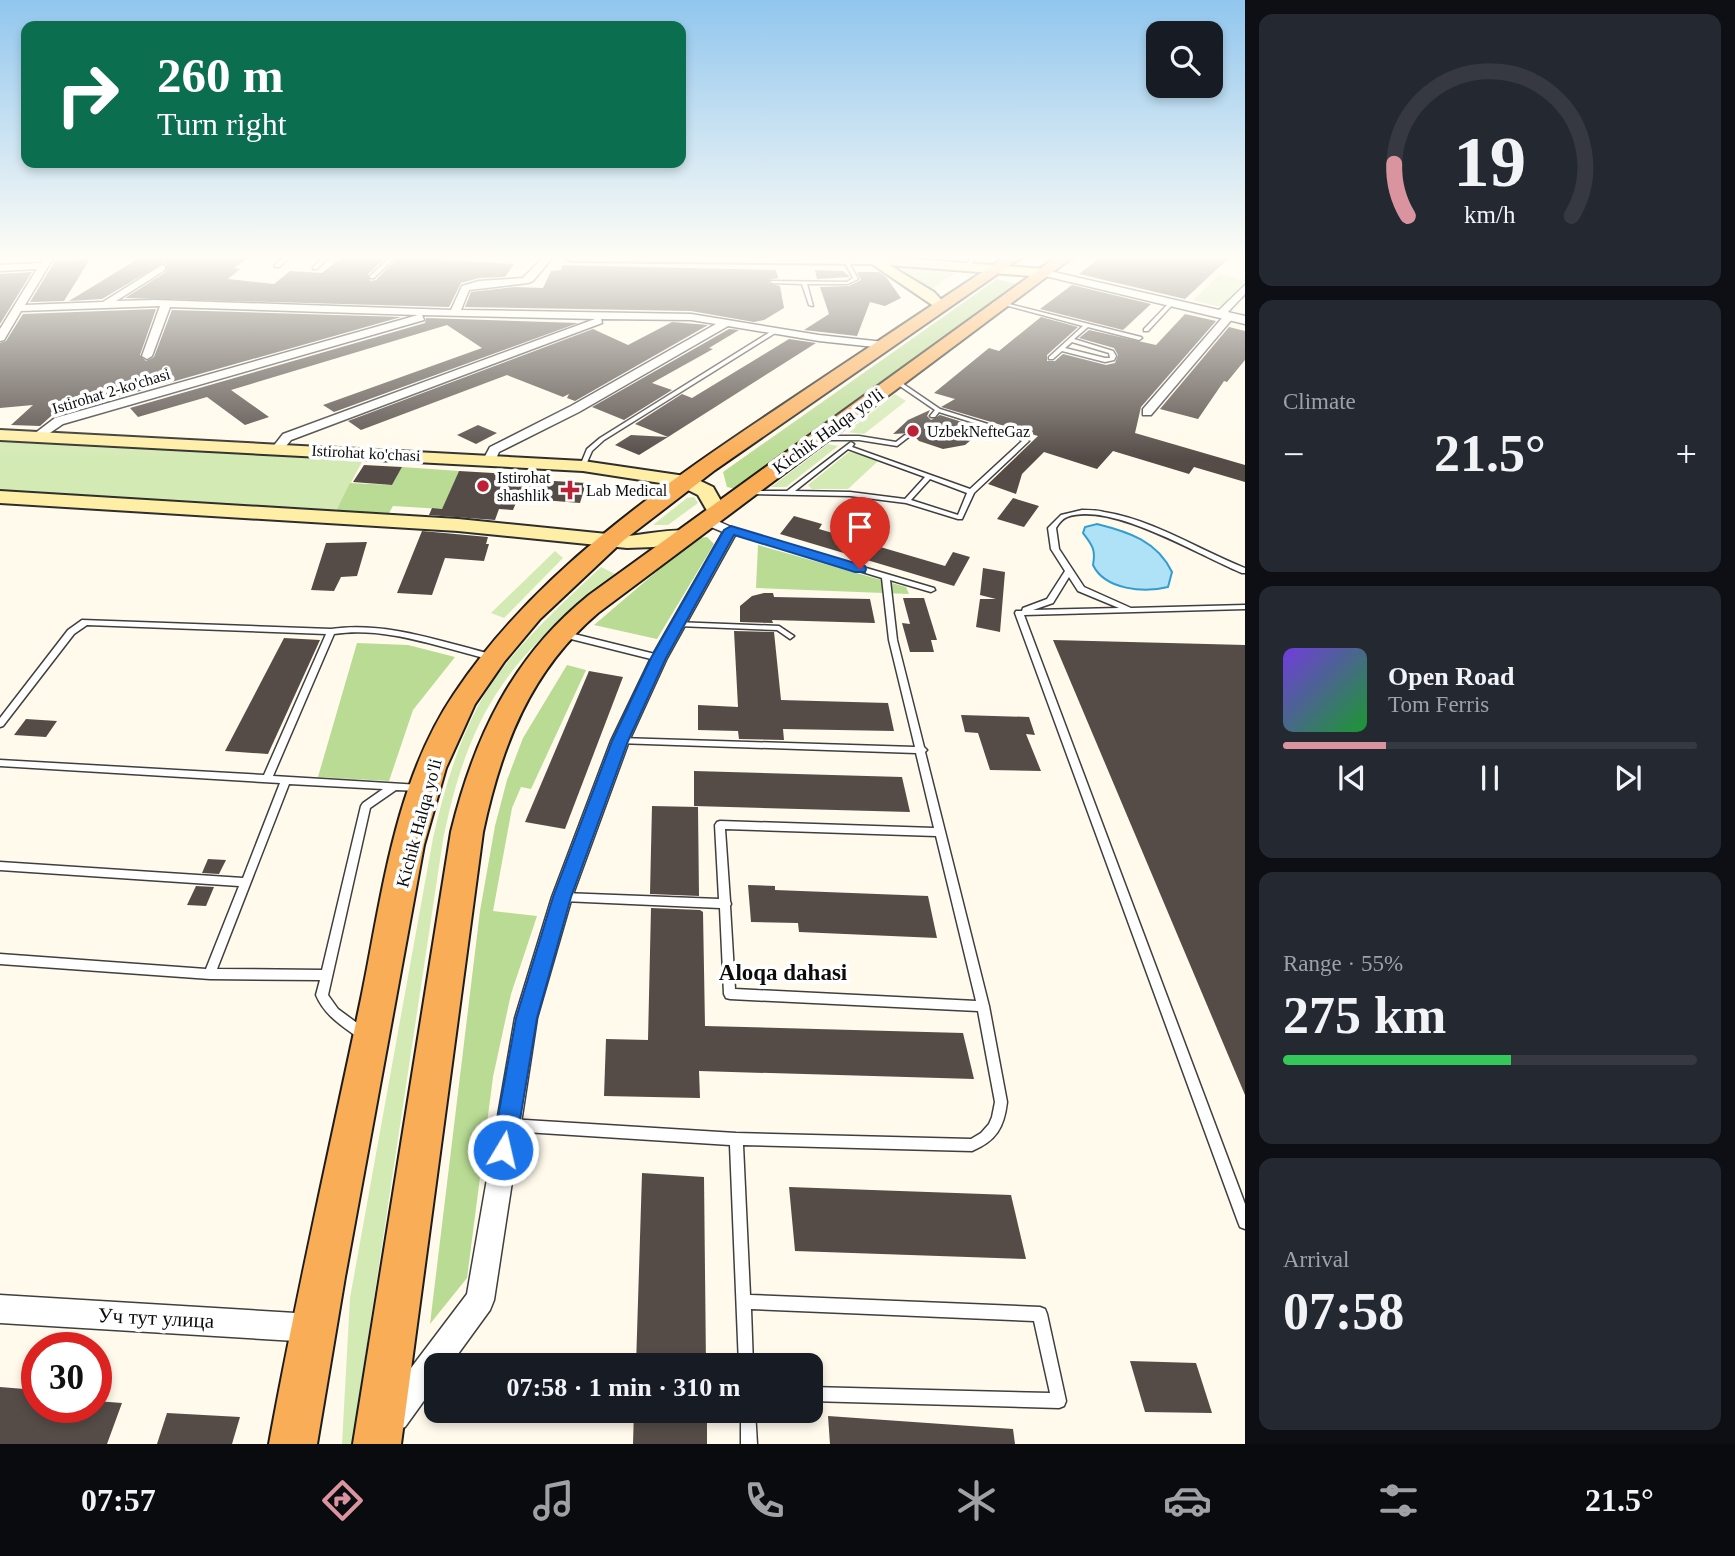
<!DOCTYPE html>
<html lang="en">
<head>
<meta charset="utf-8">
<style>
	:root { --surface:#171b24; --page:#242831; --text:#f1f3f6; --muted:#9ea1a6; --line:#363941; --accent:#da949f }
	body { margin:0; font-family:Georgia,serif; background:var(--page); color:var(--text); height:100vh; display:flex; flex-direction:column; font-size:26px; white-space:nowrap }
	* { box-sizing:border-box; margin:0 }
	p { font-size:23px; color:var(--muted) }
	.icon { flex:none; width:38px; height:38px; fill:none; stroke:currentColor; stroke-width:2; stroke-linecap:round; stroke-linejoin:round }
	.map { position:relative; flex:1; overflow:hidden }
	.drawer { display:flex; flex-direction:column; gap:14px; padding:14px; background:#0d0f14; width:490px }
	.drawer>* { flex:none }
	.banner { position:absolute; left:21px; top:21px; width:665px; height:147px; border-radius:14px; box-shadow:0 4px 10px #0003; background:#0b6e4f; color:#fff; overflow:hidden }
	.tools { position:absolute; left:1146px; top:21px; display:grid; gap:14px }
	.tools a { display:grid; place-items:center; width:77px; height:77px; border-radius:14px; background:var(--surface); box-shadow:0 4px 10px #0003; font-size:35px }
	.speed { position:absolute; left:21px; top:1332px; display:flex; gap:14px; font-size:35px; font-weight:700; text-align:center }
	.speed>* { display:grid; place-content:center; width:91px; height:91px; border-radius:50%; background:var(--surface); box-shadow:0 4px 10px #0003; line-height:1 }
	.speed .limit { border:10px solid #d22; background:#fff; color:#111 }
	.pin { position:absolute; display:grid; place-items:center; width:60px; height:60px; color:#fff; margin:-72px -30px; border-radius:50% 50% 50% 0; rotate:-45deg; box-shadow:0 0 7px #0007 }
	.pin .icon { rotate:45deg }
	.me { position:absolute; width:77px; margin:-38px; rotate:9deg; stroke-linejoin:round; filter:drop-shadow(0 0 5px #0008) }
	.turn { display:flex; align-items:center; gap:24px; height:147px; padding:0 21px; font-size:32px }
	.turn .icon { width:91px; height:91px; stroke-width:2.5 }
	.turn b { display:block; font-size:49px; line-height:60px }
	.big { font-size:52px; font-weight:600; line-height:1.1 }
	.drawer .widget { flex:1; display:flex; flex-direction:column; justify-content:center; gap:10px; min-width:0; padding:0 24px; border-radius:14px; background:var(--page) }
	.drawer .dial { align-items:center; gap:0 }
	.dial svg { height:182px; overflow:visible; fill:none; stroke:var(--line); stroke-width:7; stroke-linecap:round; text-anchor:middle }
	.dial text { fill:var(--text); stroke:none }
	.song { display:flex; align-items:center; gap:21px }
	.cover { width:84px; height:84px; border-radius:10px; background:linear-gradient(135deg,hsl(260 70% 55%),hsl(130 70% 35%)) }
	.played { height:7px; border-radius:4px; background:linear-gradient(90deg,var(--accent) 25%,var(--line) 25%) }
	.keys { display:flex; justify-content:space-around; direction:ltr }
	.heat { display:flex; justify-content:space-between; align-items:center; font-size:38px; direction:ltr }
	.charge { height:10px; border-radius:5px; background:linear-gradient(90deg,#34c759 55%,var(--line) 0) }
	.trip { position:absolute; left:424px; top:1353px; width:399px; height:70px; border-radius:14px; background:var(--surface); box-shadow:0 4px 10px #0003; font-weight:600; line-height:70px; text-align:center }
	.menu { display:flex; height:112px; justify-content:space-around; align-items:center; background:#090b0e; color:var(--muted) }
	.menu .icon { width:49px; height:49px }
	.menu .current { color:var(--accent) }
	.menu b { font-size:32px; color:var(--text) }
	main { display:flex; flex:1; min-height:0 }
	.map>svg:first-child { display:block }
	.green { fill:#d4eab4 }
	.forest { fill:#b9db93 }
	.water { fill:#afe2f7; stroke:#349dd0; stroke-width:2 }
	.building { fill:#554c48 }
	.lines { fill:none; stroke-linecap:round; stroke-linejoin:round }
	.service-casing { stroke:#3f3f3f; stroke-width:3 }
	.minor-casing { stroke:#3f3f3f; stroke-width:3 }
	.tertiary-casing { stroke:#3f3f3f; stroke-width:3 }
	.secondary-casing { stroke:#2e2e2e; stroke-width:4 }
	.trunk-casing { stroke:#1d1d1d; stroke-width:4 }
	.service { fill:#fff; fill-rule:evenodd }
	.minor { fill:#fff; fill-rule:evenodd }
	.tertiary { fill:#fff; fill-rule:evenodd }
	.secondary { fill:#ffeea6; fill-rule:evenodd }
	.trunk { fill:#faad57; fill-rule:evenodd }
	.route { fill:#1a73e8; stroke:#114b97; stroke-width:2 }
	.poi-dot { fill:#be2135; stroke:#fff; stroke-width:2.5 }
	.labels { text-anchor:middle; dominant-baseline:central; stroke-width:7; stroke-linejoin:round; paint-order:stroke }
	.far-street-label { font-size:16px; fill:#0c0c0c; stroke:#fff }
	.far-poi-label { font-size:16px; fill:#0c0c0c; stroke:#fff; text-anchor:start }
	.street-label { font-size:18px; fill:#0c0c0c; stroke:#fff }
	.near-street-label { font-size:21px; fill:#0c0c0c; stroke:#fff }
	.near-neighbourhood-label { font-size:23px; font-weight:bold; fill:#0c0c0c; stroke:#fff }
</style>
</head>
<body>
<main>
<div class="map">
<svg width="1245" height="1444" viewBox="0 0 1245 1444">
	<rect width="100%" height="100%" fill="#fffaeb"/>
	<g class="green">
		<polygon points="891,265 955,273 930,290"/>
		<polygon points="1220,274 1245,280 1245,282 1221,307 1193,300"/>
		<polygon points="895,394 906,401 864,434 847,432"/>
		<polygon points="0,441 363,460 336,511 0,490"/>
		<polygon points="828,444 838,446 786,487 771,487"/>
		<polygon points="849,452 874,458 877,462 848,489 812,489 808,485"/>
		<polygon points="694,497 698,503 668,525 653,525 687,498"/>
		<polygon points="555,551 563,558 504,618 491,613"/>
		<path d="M601 567 617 575C511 653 469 710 443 840L352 1444H342L350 1298 433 838C444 790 458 741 483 697 513 647 559 607 601 567Z"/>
	</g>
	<g class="forest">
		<polygon points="997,279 1016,284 736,489 727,487 723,472"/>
		<polygon points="402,467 459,471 442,509 393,506 389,513 336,511 350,483 392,485"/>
		<polygon points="707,537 714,544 657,639 594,625 696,538"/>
		<polygon points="758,545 906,587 909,594 756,588"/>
		<polygon points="357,643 408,645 455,657 413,710 389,781 318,777"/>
		<polygon points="567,665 586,670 531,789 521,787 512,808 493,911 537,916 511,994 493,1077 467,1278 430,1324 480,911 495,826 507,780 523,738"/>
	</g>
	<path class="water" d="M1097 524C1129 532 1157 541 1172 572L1168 587C1144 593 1105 590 1093 565 1096 549 1092 545 1083 533L1085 527Z"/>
	<g class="building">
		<polygon points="141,257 250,257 234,268 240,269 228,279 274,284 290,271 322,273 342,257 386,257 368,274 370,281 376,280 398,257 514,264 505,277 479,278 461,283 449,307 125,298 166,272 167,264 163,263 102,299 69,301"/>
		<polygon points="1101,257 1230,257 1185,299 1079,274"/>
		<polygon points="90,259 64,301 30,302 55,261"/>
		<polygon points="562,265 776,270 778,278 771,279 768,283 780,286 784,308 764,320 754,322 691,311 465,307 471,292 515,287 543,288 551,271 561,270"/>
		<polygon points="815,270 843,271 850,277 817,279"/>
		<polygon points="32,272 0,324 0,274"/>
		<polygon points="857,272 879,272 886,277 901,298 885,306 870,302 857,336 804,330 829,314 820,287 849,286 861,280"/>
		<polygon points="1072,285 1151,304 1123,330 1040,309"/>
		<polygon points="156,309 140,355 146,361 154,357 172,310 401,317 108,400 98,390 90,400 69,400 40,426 11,425 33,405 0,408 0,343 6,341 23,314"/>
		<polygon points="1185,314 1216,321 1141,407 1135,433 1245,465 1245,482 1194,467 1189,474 1113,451 1097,469 1044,452 1022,474 1016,494 988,484 1038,436 941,407 955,399 934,393 989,348 999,351 1041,317 1078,327 1047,355 1047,361 1055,361 1063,354 1106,365 1115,363 1118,355 1114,348 1079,338 1089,330 1156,345"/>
		<polygon points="426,318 578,323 334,412 323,405 482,348 447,325 231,390 269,417 245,425 207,397 138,417 130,408 425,323"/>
		<polygon points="672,322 708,325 575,401 567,398 569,394 563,397 507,375 361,430 348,421 593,329 628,345"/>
		<polygon points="1229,327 1245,331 1245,360 1227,382 1224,381 1198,419 1160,409"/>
		<polygon points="729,329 739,330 709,348 713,349 652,383 672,390 624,420 592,407"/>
		<polygon points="789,339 816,343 668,437 635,424 682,394 692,398"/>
		<polygon points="930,410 927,416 931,420 940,415 978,427 971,440 965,445 943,449 919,441 911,433 893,434 908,420"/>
		<polygon points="478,425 497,433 476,444 457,435"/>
		<polygon points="631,435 668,437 639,455 615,445"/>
		<polygon points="364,465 402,467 392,485 353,482"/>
		<polygon points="459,471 512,474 539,477 538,480 586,483 580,503 518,498 513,510 499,509 495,520 429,515 432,508 442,509"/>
		<polygon points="1013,498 1039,506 1024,527 997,519"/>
		<polygon points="794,516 822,524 819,529 945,566 953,552 970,557 954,586 780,534"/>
		<polygon points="422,531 488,537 486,544 489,544 484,561 445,558 432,595 397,593"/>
		<polygon points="367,542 357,576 341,577 334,591 311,590 326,543"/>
		<polygon points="983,568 1005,572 1000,632 976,627 980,599 996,599 980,595"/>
		<polygon points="764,593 773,593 774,597 870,599 875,623 772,620 773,623 740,622 740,606 752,596"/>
		<polygon points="903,598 924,598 937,640 931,640 934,652 910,652 902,623 910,624"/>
		<polygon points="734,631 774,632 781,700 888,703 894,731 783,729 784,740 739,739 738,731 698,730 698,705 738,707"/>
		<polygon points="284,638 320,640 268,754 225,751"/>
		<polygon points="1053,640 1245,645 1245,1095"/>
		<polygon points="589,671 623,677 565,829 525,822"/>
		<polygon points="961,715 1029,717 1035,735 1026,734 1041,771 990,770 978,733 965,732"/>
		<polygon points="26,719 57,721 46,737 14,735"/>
		<polygon points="694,771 902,777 910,812 694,806"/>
		<polygon points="652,806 698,807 699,896 650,894"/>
		<polygon points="208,859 226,860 219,874 202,873"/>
		<polygon points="748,885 775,886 775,890 928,896 937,938 799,932 798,923 751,922"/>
		<polygon points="196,886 214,887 206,906 187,905"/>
		<polygon points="651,908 700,910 703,912 705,1026 963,1033 974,1079 699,1071 700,1098 604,1096 606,1039 648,1040"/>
		<polygon points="642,1173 704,1177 706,1365 636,1365"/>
		<polygon points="789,1187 1011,1195 1026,1259 795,1251"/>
		<polygon points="1130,1361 1196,1363 1212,1413 1145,1412"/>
		<polygon points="0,1387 37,1390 37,1407 96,1407 96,1401 122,1403 107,1444 0,1444"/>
		<polygon points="634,1410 707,1410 707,1444 633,1444"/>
		<polygon points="167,1413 240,1417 232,1444 157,1444"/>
		<polygon points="828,1416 1013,1429 1015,1444 830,1444"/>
	</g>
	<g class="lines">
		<g class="service-casing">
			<g id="service">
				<polygon points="285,257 290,257 279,267 275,267 275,265"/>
				<polygon points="324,257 329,257 317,269 313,269 313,267"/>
				<polygon points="390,257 395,257 374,278 370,278 370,276"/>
				<polygon points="842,257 846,257 858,279 848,284 807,284 813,306 809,305 802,284 772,283 770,282 772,281 847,282 853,278"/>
				<polygon points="972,257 976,257 967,270 963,270 963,269"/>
				<polygon points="998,257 1005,257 1005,258 1003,259"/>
				<path d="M1001 302 1141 337 1142 338 1139 340 1088 327 1074 339 1113 351 1116 356 1114 360 1105 362 1062 351 1053 359H1049V357L1083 326 1001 304ZM1072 342 1109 353 1110 358H1105L1065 348Z"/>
				<polygon points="1170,302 1174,303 1148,331 1144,331 1144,329"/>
				<polygon points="775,329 780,330 604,440 592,451 585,467 581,467 580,466 587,449 600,438"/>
				<path d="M896 379 940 409 1020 434 1029 441 974 493 962 519H958L906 503 850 496 746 494 745 493 748 491H787L851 442 854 444 852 447 970 489 1022 441 1016 436 939 412 935 417H931L930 416 935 410 894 382 893 381ZM848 449 925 477 905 499 850 492 795 491ZM930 479 967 493 958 515 911 500Z"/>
				<polygon points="905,435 910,436 897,446 859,440 820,440 817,438 820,436 859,436 896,442"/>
				<path d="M1082 510C1089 510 1097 510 1104 512 1154 520 1199 550 1245 568V573H1242C1200 556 1111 501 1067 517 1062 519 1059 523 1056 528L1059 549 1084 587 1131 608 1245 605V609L1024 615 1245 1204V1229L1240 1227 1238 1222 1015 613 1016 611H1022L1023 608 1047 599 1065 571 1051 549 1048 528 1061 515ZM1069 577 1078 591 1119 608 1033 610 1053 603Z"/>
				<path d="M731 528 934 588 935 590 931 592 890 580 897 640 924 747 927 750 925 752 989 1006 1007 1102C1004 1128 996 1141 972 1151L743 1145 750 1295 1040 1307 1045 1309 1047 1314 1066 1401 1064 1406 1059 1408 810 1401V1387L1050 1393 1034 1321 751 1309 753 1365H739L730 1145 509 1131 505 1129 503 1125 505 1121 509 1119 736 1133 971 1139 981 1133 989 1124 992 1117 995 1102 978 1011 730 999 726 998 724 994 720 908 563 901 559 900 558 897 559 894 563 893 719 899 715 825 717 822 720 821 934 828 916 753 617 743 616 741 620 738 915 747 889 640 882 578 729 531 727 530ZM725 829 936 836 976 1001 735 989 730 906 731 904 730 901Z"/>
				<path d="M82 620 331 629C386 621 442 642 495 655L496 657 492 660C441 648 387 626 334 634L273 776 420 785 423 786 425 788 423 790 420 791 396 790 370 808 328 995 338 1009 368 1031 370 1035 368 1039 364 1040 360 1039C342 1026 325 1016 316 995L320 980 210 979 0 964V954L206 969 239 886 0 870V862L243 878 280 783 0 766V760L264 775 326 634 87 625 74 634 3 726 0 727V718L68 630ZM289 784 383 789 363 803 361 806 322 970 217 969Z"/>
				<polygon points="675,622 779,626 794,636 790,639 777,630 678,626 675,626 674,624"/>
				<polygon points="562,631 659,655 663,658 659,661 559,636 558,634"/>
				<polygon points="741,1410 755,1410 757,1444 741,1444"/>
			</g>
		</g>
		<g class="minor-casing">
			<g id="minor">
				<polygon points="44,257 54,257 25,305 103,302 162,265 165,266 165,270 116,301 155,300 451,310 462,286 479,281 523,278 543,257 553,257 533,281 528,283 469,290 461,310 691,314 819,335 884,342 889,345 884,348 819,341 728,326 579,412 499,452 494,463 484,463 483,460 490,447 571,406 716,324 691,320 601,319 602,323 291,440 282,451 274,451 272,448 283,434 595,319 422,315 424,320 63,424 38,441 34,440 34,434 55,418 418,315 170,307 152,356 147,359 142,356 160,306 21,311 4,340 0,341 0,329 37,269 0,271 0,265 41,263"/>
				<polygon points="1245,285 1245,294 1227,313 1233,314 1233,318 1151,415 1143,415 1143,409 1223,317 1217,316 1217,312"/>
				<polygon points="704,515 738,530 667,658 629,741 572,897 537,1018 494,1300 490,1310 450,1365 436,1365 436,1384 405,1427 394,1431 383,1427 379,1416 383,1405 467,1294 515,1018 552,897 611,741 651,658 723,532 699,522 699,516"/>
				<polygon points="0,1295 312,1314 322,1318 326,1328 322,1338 312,1342 0,1323"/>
			</g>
		</g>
		<g class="tertiary-casing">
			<polygon id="tertiary" points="1045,270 1245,316 1245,324 1041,275 1041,271"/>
		</g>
		<g class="secondary-casing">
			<g id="secondary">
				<polygon points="565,257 883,257 1045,269 1052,273 1045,277 889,265 934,292 948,307 941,311 872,264 571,261"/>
				<polygon points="0,430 583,461 692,477 713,487 726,510 723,514 709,514 698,495 680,486 583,471 0,440"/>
				<path d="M0 491 458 519 627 536C643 535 676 528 689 531L692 535 689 539 654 547 627 548 458 531 0 503Z"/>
			</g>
		</g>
		<g class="trunk-casing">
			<g id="trunk">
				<path d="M1005 257H1022L715 470 624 540 540 619 504 662 475 704 446 768 424 845 345 1277 317 1444H269C296 1295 330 1147 361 999 382 897 394 783 454 694 534 574 657 489 775 410 852 358 928 308 1005 257Z"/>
				<path d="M1056 257H1073L598 613C530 671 501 747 483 832L401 1444H353L451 832C474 738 512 657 589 595Z"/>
			</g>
		</g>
		<use href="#service" class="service"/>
		<use href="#minor" class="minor"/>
		<use href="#tertiary" class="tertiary"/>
		<use href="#secondary" class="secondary"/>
		<use href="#trunk" class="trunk"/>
	</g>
	<linearGradient id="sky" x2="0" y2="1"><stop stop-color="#91c6ee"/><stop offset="0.56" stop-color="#fffdf6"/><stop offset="1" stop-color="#fffdf6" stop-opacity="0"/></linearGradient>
	<rect width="1245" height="459" fill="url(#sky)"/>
	<polygon class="route" points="731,526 865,566 866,569 865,572 855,572 734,535 666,658 628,741 571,897 537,1018 515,1150 512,1158 503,1161 495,1158 492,1150 516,1018 553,897 612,741 651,658 724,530"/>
	<g class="poi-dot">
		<circle cx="913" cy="431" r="7"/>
		<circle cx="483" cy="486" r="7"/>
		<path d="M566.5 479.5h7v7h7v7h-7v7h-7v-7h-7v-7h7z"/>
	</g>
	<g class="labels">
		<g class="far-street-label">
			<text transform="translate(111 391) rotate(-17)">Istirohat 2-ko'chasi</text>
			<text transform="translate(366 453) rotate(3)">Istirohat ko'chasi</text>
		</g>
		<g class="far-poi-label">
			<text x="927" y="431">UzbekNefteGaz</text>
			<text x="497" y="477">Istirohat<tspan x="497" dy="18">shashlik</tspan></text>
			<text x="586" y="490">Lab Medical</text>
		</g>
		<g class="street-label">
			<text transform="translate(828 431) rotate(-36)">Kichik Halqa yo'li</text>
			<text transform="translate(419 823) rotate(-75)">Kichik Halqa yo'li</text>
		</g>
		<g class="near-street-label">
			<text transform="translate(156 1318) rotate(3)">Уч тут улица</text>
		</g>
		<g class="near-neighbourhood-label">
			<text x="783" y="972">Aloqa dahasi</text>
		</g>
	</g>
</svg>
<div class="tools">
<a><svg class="icon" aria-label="search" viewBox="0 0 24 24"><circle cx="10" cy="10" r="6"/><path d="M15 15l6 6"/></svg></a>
</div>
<div class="speed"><div class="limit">30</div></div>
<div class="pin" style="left:860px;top:569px;background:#d93025"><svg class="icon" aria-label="arrive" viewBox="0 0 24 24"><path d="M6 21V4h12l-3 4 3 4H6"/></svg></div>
<svg class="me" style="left:503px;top:1150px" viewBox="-20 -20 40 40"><circle r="17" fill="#1a73e8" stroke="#fff" stroke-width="3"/><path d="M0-11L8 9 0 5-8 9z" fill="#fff"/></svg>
<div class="trip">07:58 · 1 min · 310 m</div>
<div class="banner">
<div class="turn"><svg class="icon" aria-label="right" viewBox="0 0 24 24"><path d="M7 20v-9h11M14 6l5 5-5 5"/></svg><div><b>260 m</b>Turn right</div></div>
</div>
</div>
<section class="drawer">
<div class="widget dial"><svg viewBox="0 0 100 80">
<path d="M14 69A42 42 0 1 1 86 69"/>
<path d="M14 69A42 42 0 0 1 8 46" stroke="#da949f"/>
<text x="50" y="56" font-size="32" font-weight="700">19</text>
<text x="50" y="72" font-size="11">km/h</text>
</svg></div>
<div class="widget"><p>Climate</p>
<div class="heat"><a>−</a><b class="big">21.5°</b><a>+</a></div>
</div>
<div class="widget">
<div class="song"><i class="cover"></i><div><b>Open Road</b><p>Tom Ferris</p></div></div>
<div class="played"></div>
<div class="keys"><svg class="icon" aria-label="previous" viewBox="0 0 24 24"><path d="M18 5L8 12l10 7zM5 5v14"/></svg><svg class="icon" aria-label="pause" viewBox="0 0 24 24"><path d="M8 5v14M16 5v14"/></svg><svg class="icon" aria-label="next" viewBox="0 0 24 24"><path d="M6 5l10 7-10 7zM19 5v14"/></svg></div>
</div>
<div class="widget"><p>Range · 55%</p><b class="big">275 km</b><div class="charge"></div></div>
<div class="widget"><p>Arrival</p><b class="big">07:58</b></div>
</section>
</main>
<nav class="menu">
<b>07:57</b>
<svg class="icon current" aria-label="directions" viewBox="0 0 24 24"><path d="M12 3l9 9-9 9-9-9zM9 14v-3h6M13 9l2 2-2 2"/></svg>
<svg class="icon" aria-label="music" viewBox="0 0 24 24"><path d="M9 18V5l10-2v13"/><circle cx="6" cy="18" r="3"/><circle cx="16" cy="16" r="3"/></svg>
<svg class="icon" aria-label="phone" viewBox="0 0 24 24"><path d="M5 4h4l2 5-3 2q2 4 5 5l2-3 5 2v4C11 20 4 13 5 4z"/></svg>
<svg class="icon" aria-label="climate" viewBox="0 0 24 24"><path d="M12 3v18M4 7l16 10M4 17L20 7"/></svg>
<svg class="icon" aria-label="car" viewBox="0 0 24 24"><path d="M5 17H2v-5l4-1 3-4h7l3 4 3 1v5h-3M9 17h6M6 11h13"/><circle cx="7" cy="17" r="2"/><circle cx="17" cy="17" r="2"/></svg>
<svg class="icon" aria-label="filters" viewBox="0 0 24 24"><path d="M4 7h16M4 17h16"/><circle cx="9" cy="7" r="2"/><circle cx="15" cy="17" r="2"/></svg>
<b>21.5°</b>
</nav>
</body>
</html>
